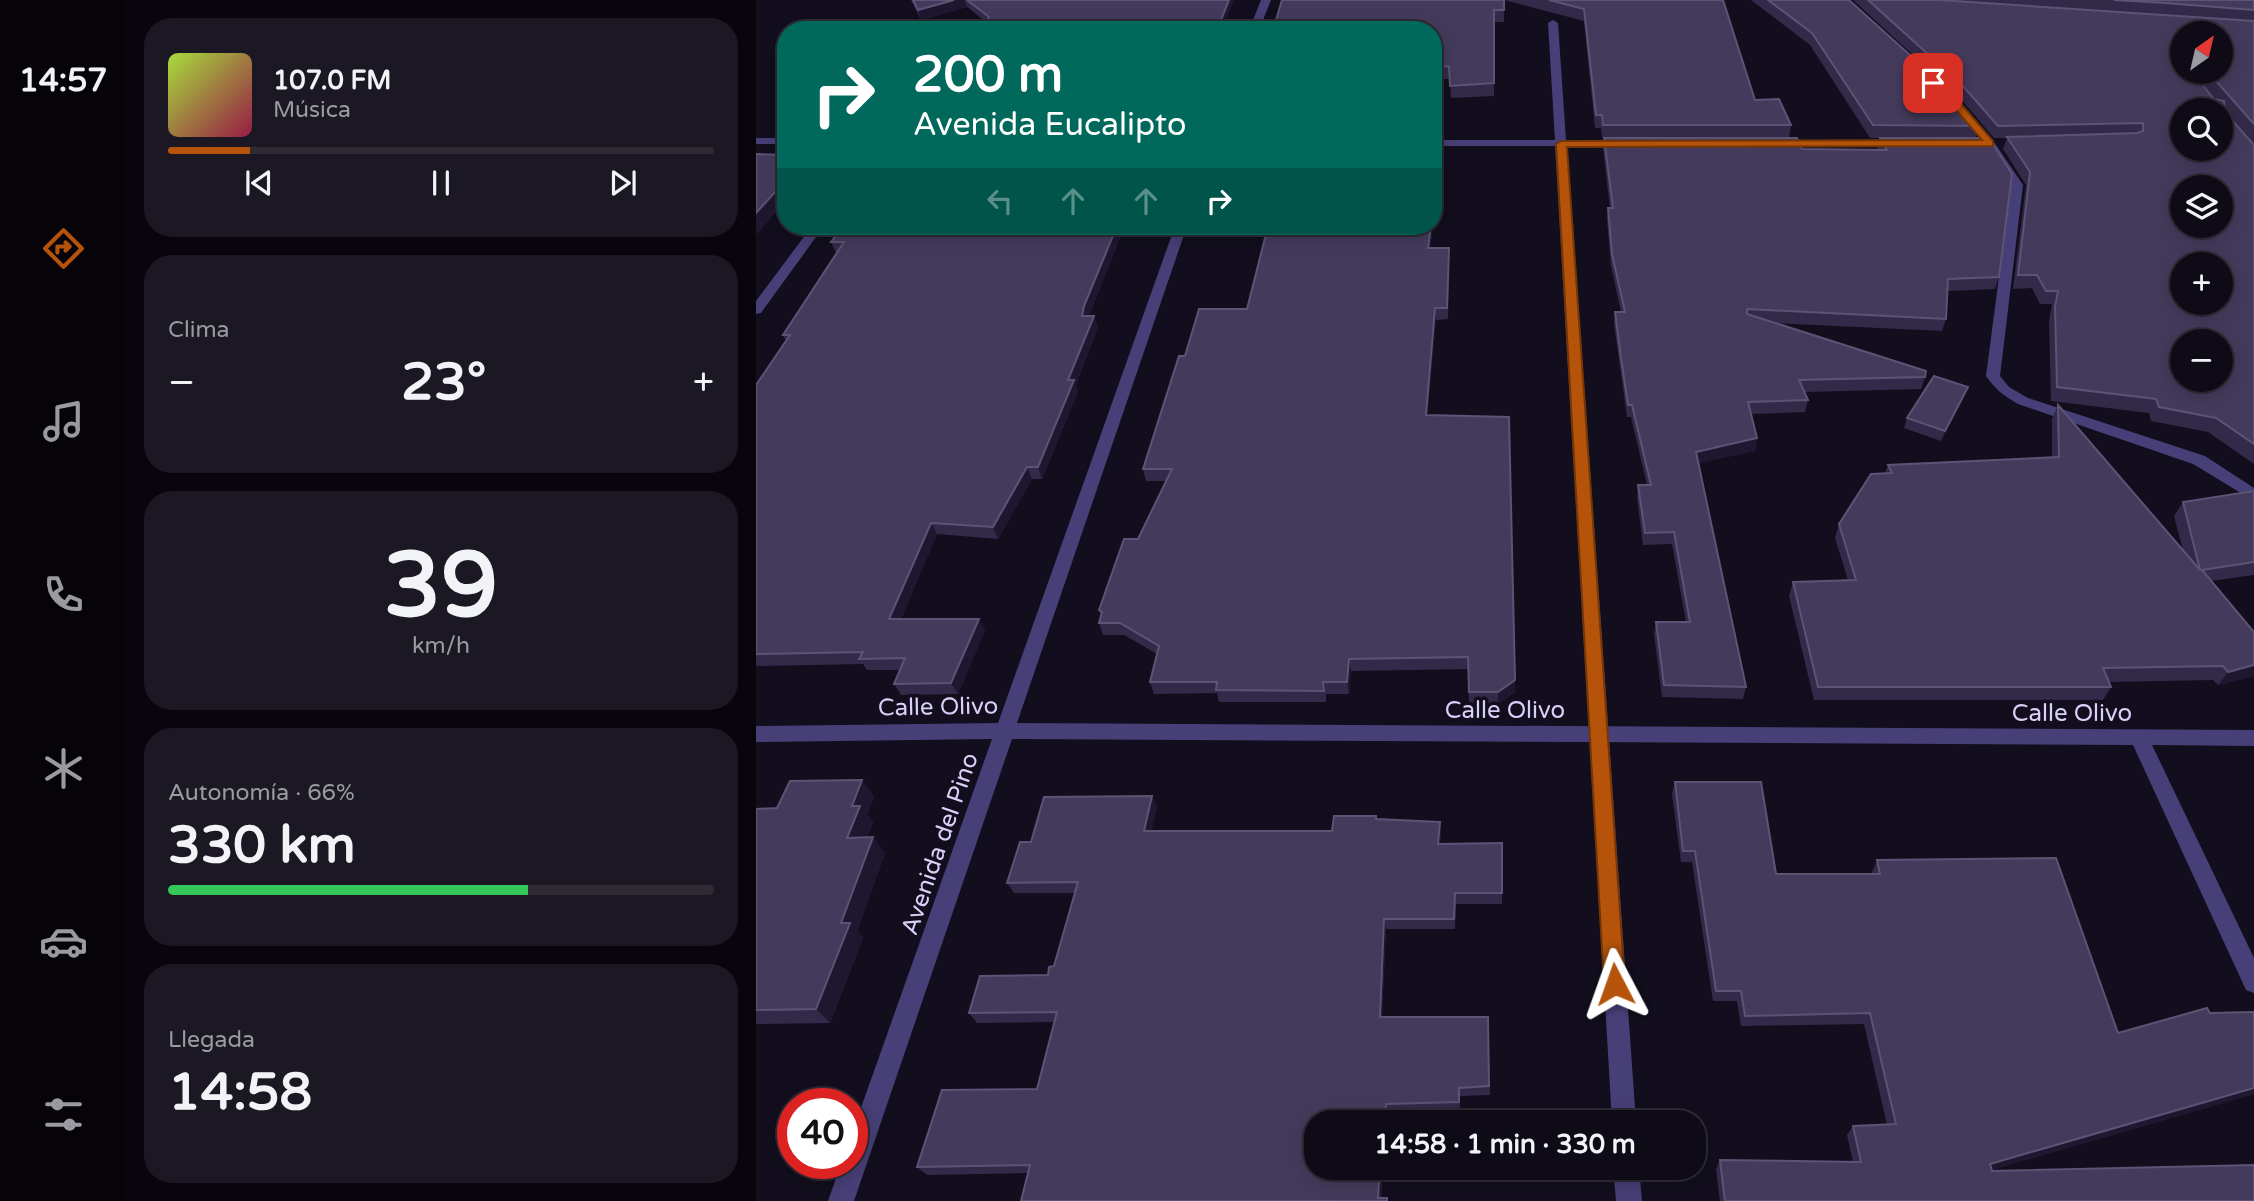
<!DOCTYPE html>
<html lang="es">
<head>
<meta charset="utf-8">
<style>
	:root { --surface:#0e0a16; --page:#1c1823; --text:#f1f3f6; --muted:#9b9aa1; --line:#2e2b35; --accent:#b45309 }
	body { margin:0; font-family:"Varela Round",sans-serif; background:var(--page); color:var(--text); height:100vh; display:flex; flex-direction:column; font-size:26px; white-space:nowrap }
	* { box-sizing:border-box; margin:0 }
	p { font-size:23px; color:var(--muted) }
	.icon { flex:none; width:38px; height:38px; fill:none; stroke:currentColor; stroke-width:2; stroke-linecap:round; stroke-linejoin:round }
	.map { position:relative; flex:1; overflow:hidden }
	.drawer { display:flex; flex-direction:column; gap:18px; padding:18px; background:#08060c; width:630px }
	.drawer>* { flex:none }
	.banner { position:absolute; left:21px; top:21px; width:665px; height:214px; border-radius:28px; box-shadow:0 4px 18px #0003,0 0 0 2px var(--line); background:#00695c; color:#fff; overflow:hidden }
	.needle { width:46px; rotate:34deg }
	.buttons { position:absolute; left:1414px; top:21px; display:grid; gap:14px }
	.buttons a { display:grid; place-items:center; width:63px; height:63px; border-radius:50%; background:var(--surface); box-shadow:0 4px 18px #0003,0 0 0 2px var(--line); font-size:35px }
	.speed { position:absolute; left:21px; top:1088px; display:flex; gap:14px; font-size:35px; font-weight:700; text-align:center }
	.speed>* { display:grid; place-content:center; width:91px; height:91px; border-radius:50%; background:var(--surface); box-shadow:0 4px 18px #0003,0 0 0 2px var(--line); line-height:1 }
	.speed .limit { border:10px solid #d22; background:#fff; color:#111 }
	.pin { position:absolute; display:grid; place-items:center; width:60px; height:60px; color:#fff; margin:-30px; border-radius:14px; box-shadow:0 4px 10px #0006 }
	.me { position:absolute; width:77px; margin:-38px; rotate:356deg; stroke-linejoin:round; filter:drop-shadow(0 0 5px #0008) }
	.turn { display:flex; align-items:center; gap:24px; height:147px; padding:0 21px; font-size:32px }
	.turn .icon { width:91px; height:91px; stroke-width:2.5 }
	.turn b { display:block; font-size:49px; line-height:60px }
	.lanes { display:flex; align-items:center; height:66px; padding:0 21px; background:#0003; justify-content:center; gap:35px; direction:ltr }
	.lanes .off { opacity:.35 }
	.big { font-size:52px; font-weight:700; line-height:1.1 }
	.drawer .card { flex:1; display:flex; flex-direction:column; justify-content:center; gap:10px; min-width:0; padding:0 24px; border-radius:28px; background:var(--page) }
	.drawer .dial { align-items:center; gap:0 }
	.dial b { font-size:91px; line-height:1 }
	.song { display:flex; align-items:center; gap:21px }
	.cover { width:84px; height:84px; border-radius:10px; background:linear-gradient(135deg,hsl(80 70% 55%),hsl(340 70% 35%)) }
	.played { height:7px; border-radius:4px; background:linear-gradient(90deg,var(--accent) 15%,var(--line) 15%) }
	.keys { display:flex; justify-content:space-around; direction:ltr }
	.heat { display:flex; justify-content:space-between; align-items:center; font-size:38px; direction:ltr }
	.charge { height:10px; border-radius:5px; background:linear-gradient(90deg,#34c759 66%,var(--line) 0) }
	.trip { position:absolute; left:548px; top:1110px; width:402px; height:70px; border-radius:28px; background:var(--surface); box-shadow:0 4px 18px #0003,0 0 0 2px var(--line); font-weight:700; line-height:70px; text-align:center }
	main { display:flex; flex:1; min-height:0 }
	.dock { display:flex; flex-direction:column; width:126px; justify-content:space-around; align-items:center; background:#060409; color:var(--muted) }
	.dock .icon { width:49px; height:49px }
	.dock .current { color:var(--accent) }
	.dock b { font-size:32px; color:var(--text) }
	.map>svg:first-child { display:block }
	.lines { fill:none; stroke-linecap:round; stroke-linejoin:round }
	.minor { fill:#473f77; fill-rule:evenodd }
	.tertiary { fill:#473f77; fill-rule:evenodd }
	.wall { fill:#332a49; fill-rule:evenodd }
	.shaded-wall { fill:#1e1730 }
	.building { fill:#443b5c; stroke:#5c5375; stroke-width:2; fill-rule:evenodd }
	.route { fill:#b45309; stroke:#753606; stroke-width:2 }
	.labels { text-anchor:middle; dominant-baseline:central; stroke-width:7; stroke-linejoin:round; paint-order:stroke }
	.street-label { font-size:24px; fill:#d9d0f9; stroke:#120e1d }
</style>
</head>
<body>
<main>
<nav class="dock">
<b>14:57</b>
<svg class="icon current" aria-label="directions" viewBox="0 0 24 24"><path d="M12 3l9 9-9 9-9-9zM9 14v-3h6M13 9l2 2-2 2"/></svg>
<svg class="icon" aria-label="music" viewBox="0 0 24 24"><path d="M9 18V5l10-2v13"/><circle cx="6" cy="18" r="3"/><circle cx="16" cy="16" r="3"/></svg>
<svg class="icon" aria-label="phone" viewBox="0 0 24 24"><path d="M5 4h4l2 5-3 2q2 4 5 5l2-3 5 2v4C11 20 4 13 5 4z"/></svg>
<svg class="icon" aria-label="climate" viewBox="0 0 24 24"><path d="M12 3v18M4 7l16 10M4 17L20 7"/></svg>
<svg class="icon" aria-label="car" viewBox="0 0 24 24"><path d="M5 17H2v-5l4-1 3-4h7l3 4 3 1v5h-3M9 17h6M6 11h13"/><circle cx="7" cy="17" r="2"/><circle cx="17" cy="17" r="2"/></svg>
<svg class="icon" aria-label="filters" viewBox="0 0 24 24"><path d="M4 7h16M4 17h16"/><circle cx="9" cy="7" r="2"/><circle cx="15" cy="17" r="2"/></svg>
</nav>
<section class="drawer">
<div class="card">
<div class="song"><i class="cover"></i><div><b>107.0 FM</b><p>Música</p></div></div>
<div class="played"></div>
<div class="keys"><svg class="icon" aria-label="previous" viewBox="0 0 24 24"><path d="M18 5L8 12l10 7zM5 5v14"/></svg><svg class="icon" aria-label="pause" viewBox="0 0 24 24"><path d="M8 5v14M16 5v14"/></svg><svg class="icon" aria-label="next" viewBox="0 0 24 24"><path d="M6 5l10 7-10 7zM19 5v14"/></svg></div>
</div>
<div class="card"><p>Clima</p>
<div class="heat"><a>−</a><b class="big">23°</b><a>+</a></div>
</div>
<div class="card dial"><b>39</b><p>km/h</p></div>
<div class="card"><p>Autonomía · 66%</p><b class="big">330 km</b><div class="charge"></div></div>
<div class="card"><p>Llegada</p><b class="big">14:58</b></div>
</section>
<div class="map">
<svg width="1498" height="1201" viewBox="0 0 1498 1201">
	<rect width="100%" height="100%" fill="#120e1d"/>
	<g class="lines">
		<g class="minor">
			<polygon points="505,0 515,0 503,30 493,30"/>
			<polygon points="797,20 802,23 810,140 870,141 874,142 874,146 677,146 677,140 799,140 792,23"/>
			<polygon points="218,22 226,24 221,30 211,30"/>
			<path d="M1207 109 1238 142 1267 185 1244 376 1253 387 1272 398 1449 456 1498 488V501L1437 464 1262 404C1248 396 1239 389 1230 376L1255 185 1230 146 1202 112Z"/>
			<rect x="0" y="138" width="30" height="6"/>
			<polygon points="1146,141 1150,142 1150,146 1020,147 1014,144 1020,141"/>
			<polygon points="56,226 68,226 5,313 0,314 0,301"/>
			<polygon points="419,226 431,226 261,723 1498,730 1498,746 1396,745 1498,958 1498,993 1490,990 1377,745 256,739 98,1201 72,1201 85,1164 96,1164 96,1133 236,739 0,742 0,726 242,723"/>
		</g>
		<g class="tertiary">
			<polygon points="805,141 811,144 880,1122 856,1122 799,144"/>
			<polygon points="857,1167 883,1167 886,1201 860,1201"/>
		</g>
	</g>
	<g class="wall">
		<polygon points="155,0 478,0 466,30 225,30 230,22 211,7 165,20"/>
		<polygon points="526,0 967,0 999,100 1035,125 1033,138 846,137 845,128 839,128 828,21 748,0 748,22 738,22 738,96 695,98 694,79 677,79 677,30"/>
		<polygon points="995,0 1093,0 1223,126 1219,138 1243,277 1239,289 1192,291 1190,319 1186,331 1018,323 1169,377 1165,389 1049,392 1052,400 1049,412 995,414 1001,438 999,451 942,463 990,687 987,699 906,697 898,634 900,622 930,622 916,544 887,545 881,497 882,485 891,485 875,417 871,417 858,324 859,312 865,312 855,266 851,219 852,208 854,208 847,149 848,138 1046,149 1121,150 1124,138 1189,138 1114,138 1054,45"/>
		<path d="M1097 0H1498V144L1469 110V112L1498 145V464L1452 432 1395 421 1393 413 1295 401 1293 321 1296 304H1284L1276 288 1257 289 1270 185 1247 149 1251 138H1238L1203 97ZM1369 13 1404 14 1436 17ZM1426 33 1465 72H1436L1460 99H1458L1426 72Z"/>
		<polygon points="87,226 365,226 366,233 333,316 338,316 342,328 320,384 322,392 286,479 276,479 242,539 181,534 145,619 229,630 202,694 145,695 138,684 144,670 111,670 107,664 0,666 0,385 30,341 27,335 80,253 75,242"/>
		<polygon points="677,226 674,248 693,259 692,319 680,320 671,415 759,692 742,704 713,704 712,669 595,671 593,694 570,694 570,702 463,702 461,693 398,694 394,682 401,654 368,635 347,635 343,623 345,616 343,610 382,539 410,481 390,481 387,469 429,356 491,309"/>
		<polygon points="1212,387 1208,397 1185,441 1148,428 1151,418"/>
		<polygon points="1302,405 1427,550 1418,516 1427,502 1498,491 1498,575 1455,581 1498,632 1498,676 1462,685 1457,680 1353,682 1355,687 1347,700 1058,700 1033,596 1037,582 1092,580 1079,538 1083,524 1129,473 1132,465 1296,457 1296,419"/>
		<polygon points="106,780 118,797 111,815 117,822 111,837 129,853 101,931 107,938 74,1023 0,1024 0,809 21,808"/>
		<polygon points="919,782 1020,874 1116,874 1116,872 1121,860 1362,1033 1454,1013 1498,1015 1498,1094 1235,1170 1236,1171 1498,1201 964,1201 960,1169 964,1160 1097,1162 1091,1135 1097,1126 1131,1125 1108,1024 985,1026 981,1001 957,1001 936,862 925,862 916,794"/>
		<polygon points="396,796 401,807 395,831 576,831 620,819 684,822 685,833 684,844 746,843 746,904 700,904 699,929 630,929 626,1017 732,1017 734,1095 704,1096 704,1111 632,1113 631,1122 560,1122 560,1167 627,1167 625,1198 272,1173 171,1175 161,1167 281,1089 298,1022 221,1023 213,1013 292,975 298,966 319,893 258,893 251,883 275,842"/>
	</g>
	<g class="shaded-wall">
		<polygon points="198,0 209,0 211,7 165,20 162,10"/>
		<polygon points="473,0 478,0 466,30 461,30"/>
		<polygon points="684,150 684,161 677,221 677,205"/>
		<polygon points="30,180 30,201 0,235 0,213"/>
		<polygon points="361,226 365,226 366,233 332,318 326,316 328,306"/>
		<polygon points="675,226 677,226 673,260 672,248"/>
		<polygon points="679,308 680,320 670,427 670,415"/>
		<polygon points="338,316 342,328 320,384 322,392 286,479 282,467 312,380"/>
		<polygon points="1212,387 1208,397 1185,441 1189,431"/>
		<polygon points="1001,438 999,451 938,464 940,452"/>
		<polygon points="271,467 276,479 242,539 237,527"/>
		<polygon points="175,523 181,534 140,631 133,619"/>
		<polygon points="223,619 229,630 202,694 195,683"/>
		<polygon points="593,659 595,671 593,694 591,682"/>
		<polygon points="1498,665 1498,676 1462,685 1472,672"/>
		<polygon points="759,680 759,692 742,704 742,692"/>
		<polygon points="106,780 118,797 111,815 117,822 104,853 91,838 96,806"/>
		<polygon points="396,796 401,807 393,842 388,831"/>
		<polygon points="684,822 685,833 683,855 682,844"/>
		<polygon points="117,837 129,853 101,931 107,938 74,1023 60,1009 85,923"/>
		<polygon points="628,919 630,929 625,1027 624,1017"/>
		<polygon points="1498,1088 1498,1094 1226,1173 1234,1164"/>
		<polygon points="630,1104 632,1113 631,1122 628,1122"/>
		<polygon points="624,1167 627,1167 624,1201 622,1198"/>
	</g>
	<g class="building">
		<polygon points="157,0 198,0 162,10"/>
		<polygon points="211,0 473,0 461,30 225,30 233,17"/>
		<polygon points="526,0 748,0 748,10 738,10 738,83 694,86 693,66 677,67 677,30 517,30"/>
		<polygon points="793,0 967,0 999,100 1023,99 1035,125 847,125 846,115 840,115 828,9"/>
		<polygon points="1012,0 1093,0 1195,92 1223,126 1117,125 1056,33"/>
		<path d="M1112 0H1184L1498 21V124L1452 72H1465V33H1426V72H1436L1458 99 1468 101 1469 112 1498 145V444L1460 418 1403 407 1400 399 1301 387 1299 307 1302 291H1290L1281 275H1262L1274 172 1251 137 1381 133 1387 131V123L1242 126 1206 85ZM1426 110H1465V149H1426ZM1426 187H1465V226H1426ZM1426 264H1465V303H1426ZM1426 341H1465V380H1426Z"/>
		<polygon points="1358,0 1498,0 1498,10 1409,3"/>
		<polygon points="848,138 1041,138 1046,149 1131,150 1124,138 1233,138 1256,174 1243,277 1192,279 1190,319 991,309 991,314 1170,371 1169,377 1043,380 1052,400 992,402 1001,438 940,452 990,687 908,685 900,622 934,622 918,532 889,533 882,485 895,485 876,405 872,405 865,358 859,312 869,312 856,254 852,208 857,208"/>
		<polygon points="677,150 684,150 677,205"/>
		<polygon points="0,154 30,155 30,180 0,213"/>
		<polygon points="87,226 361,226 328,306 326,316 338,316 312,380 318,380 282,467 271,467 237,527 175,523 133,619 223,619 195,683 138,684 149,658 103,659 107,652 0,654 0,385 34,335 27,335 88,242 75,242"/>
		<polygon points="512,226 675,226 672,248 693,248 691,308 679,308 670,415 753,417 759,680 742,692 713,692 712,657 593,659 591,682 567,682 568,691 460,690 461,682 394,682 403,646 364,623 343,623 346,612 343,610 368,539 382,539 416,469 387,469 423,356 429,356 443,309 491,309"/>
		<polygon points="1178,376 1212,387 1189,431 1151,418"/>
		<polygon points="1302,405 1444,570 1427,502 1498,491 1498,562 1446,570 1498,632 1498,665 1472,672 1467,666 1347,668 1355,687 1062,687 1037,582 1100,580 1083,524 1115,474 1136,473 1132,465 1303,457"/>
		<polygon points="106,780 96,806 104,806 91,838 117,837 85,923 94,923 60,1009 0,1010 0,809 21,808 34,781"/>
		<polygon points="919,782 1005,782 1020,874 1124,874 1121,860 1300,858 1362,1033 1451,1008 1454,1013 1497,1012 1498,1015 1498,1088 1234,1164 1236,1171 1498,1165 1498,1201 969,1201 964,1160 1105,1162 1097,1126 1140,1124 1114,1013 989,1016 985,991 960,991 939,851 927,851"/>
		<polygon points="396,796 388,831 576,831 578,816 620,816 620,819 684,822 682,844 746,843 746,893 699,893 698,919 628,919 624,1017 732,1017 733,1086 703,1088 703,1102 630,1104 628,1122 560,1122 560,1167 624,1167 622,1198 631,1198 631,1201 265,1201 274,1165 161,1167 186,1090 281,1089 301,1012 213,1013 224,976 292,975 293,967 298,966 322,882 251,883 264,842 275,842 288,797"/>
	</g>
	<polygon class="route" points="1174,81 1181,81 1201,99 1237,141 1237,146 811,147 869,984 866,991 859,993 851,991 848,984 800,144 805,141 1226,140 1194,103 1174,85"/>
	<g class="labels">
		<g class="street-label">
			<text transform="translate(182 707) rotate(-1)">Calle Olivo</text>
			<text x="749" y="710">Calle Olivo</text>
			<text x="1316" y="713">Calle Olivo</text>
			<text transform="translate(184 844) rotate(-71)">Avenida del Pino</text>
		</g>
	</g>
</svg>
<div class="buttons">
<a><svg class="needle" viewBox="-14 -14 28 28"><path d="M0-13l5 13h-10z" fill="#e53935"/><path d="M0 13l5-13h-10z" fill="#9b9aa1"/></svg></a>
<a><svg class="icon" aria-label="search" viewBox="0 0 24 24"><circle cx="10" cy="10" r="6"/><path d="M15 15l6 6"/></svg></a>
<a><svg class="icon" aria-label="layers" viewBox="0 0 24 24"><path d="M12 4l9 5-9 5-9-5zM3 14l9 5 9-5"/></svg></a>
<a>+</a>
<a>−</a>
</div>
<div class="speed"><div class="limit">40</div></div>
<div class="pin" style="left:1177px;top:83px;background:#d93025"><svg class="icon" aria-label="arrive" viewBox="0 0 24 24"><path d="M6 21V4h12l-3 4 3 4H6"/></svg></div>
<svg class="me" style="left:859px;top:984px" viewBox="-20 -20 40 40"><path d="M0-17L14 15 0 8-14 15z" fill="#b45309" stroke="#fff" stroke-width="4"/></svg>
<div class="trip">14:58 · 1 min · 330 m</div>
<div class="banner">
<div class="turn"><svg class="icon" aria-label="right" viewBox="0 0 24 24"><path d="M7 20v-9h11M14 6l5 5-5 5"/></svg><div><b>200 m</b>Avenida Eucalipto</div></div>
<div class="lanes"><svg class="icon off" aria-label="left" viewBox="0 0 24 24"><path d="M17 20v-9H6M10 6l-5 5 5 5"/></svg><svg class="icon off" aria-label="ahead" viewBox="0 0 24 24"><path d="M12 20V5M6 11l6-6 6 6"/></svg><svg class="icon off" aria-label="ahead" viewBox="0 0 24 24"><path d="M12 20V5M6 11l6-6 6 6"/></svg><svg class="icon" aria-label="right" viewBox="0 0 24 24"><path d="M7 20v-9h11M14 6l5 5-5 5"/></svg></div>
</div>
</div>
</main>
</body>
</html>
